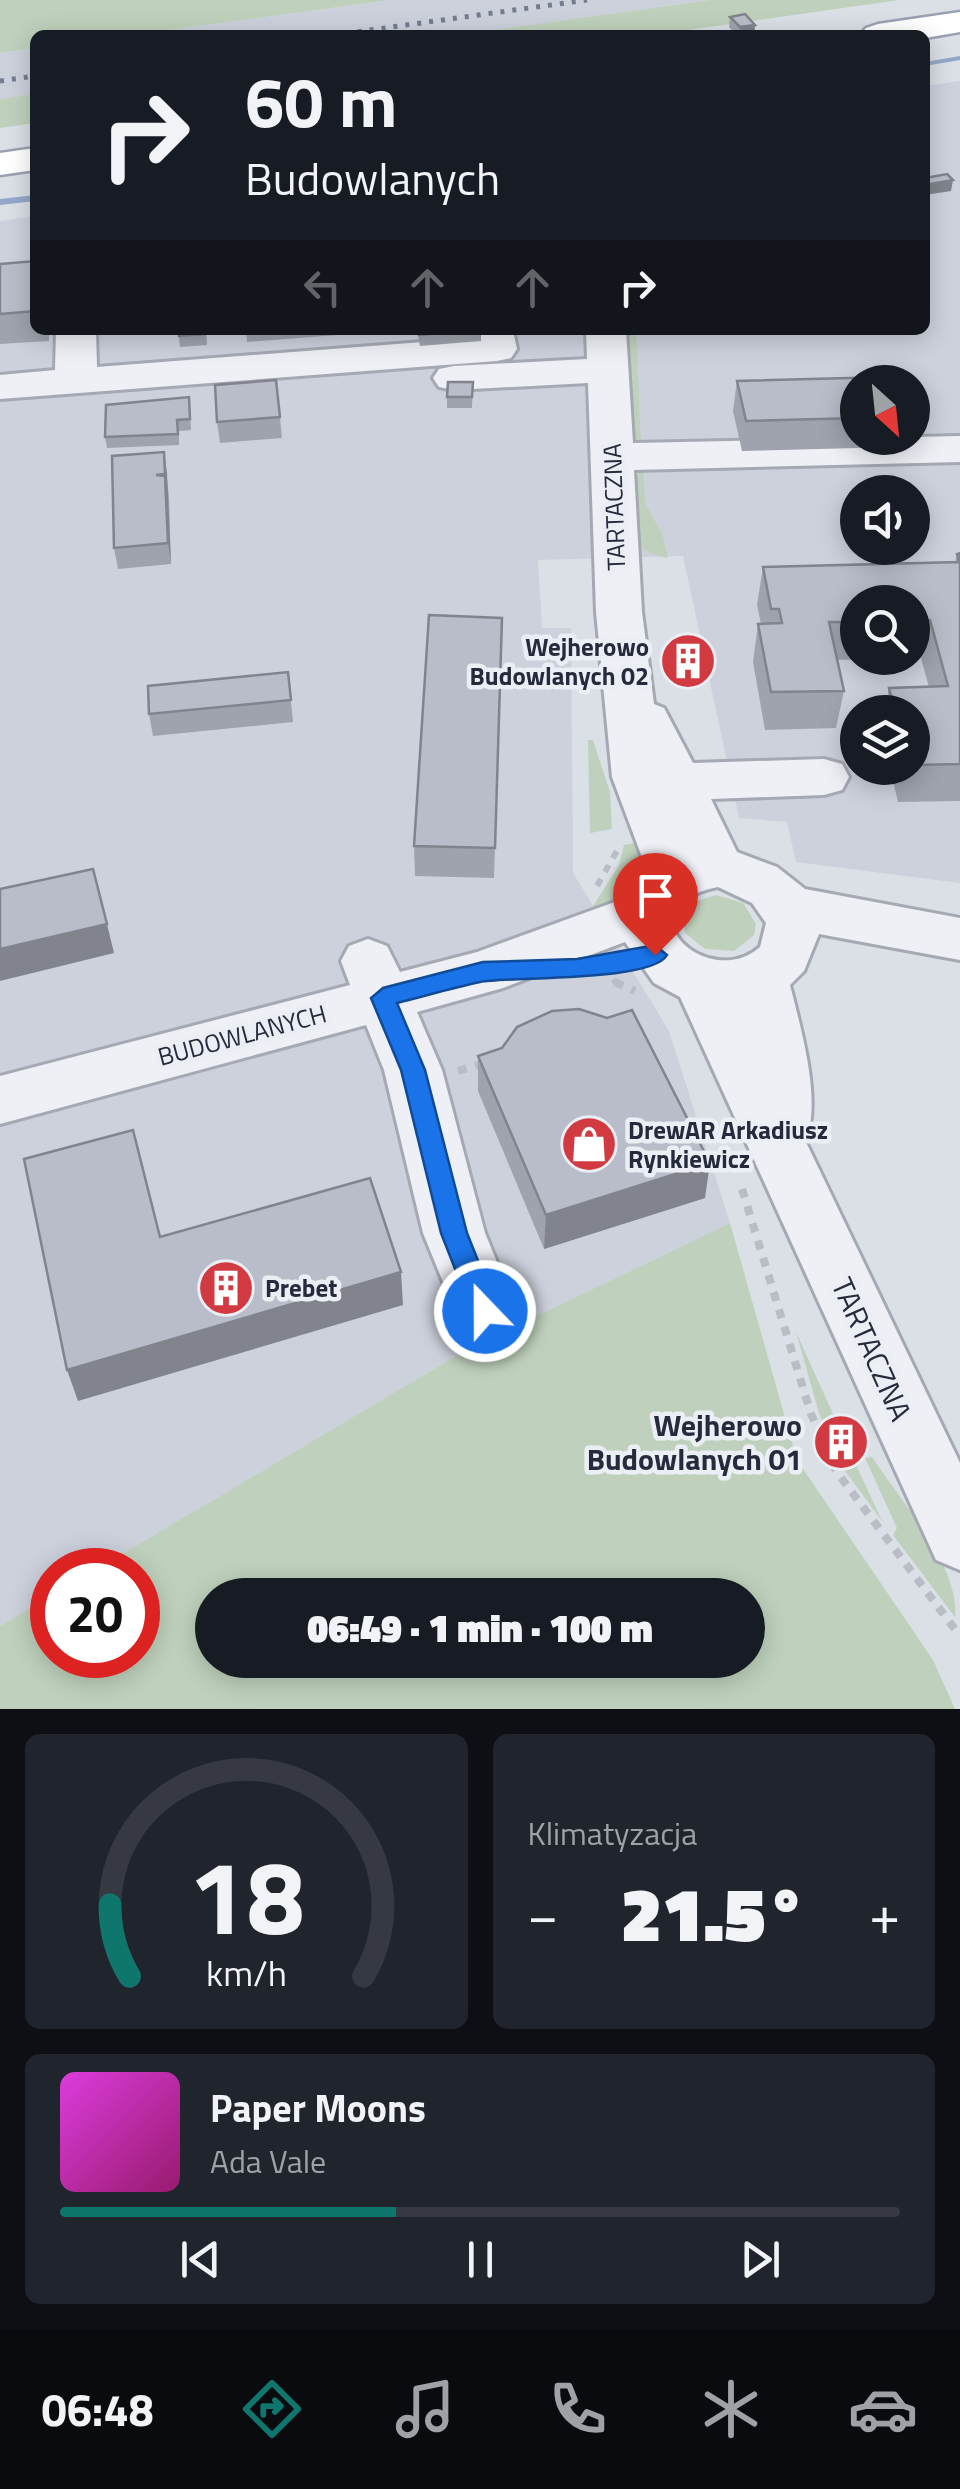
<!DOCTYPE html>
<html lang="pl">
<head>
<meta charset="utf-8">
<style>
	:root { --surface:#171b24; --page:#20242c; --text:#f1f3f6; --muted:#9ea1a6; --line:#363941; --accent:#0f766e }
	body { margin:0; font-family:"Titillium Web",sans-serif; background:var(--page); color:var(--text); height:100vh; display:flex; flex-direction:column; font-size:38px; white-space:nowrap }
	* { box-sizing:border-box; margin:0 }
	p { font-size:32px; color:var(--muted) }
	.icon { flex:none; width:55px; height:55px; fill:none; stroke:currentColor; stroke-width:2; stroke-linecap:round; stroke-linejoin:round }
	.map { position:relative; height:1709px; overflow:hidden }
	.details { display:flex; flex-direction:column; gap:25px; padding:25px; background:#0d0f14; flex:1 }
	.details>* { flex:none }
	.guide { position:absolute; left:30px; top:30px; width:900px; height:305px; border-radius:15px; box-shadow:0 5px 25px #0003; background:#171b24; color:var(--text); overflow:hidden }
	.needle { width:65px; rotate:153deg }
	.fabs { position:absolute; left:840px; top:365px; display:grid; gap:20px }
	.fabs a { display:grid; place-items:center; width:90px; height:90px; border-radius:50%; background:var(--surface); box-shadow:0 5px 25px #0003; font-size:50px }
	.speed { position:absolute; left:30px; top:1548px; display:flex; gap:20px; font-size:50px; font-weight:700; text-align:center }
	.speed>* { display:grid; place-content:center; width:130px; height:130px; border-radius:50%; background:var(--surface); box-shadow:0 5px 25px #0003; line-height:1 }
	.speed .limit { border:15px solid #d22; background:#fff; color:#111 }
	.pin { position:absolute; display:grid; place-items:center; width:85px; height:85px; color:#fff; margin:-102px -42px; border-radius:50% 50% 50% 0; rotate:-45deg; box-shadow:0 0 10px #0007 }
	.pin .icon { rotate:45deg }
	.me { position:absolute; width:110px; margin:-55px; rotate:338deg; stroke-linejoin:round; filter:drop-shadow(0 0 8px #0008) }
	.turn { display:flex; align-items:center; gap:35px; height:210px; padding:0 50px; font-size:45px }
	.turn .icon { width:130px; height:130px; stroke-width:2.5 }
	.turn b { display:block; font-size:70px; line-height:85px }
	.lanes { display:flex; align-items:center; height:95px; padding:0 50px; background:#0003; justify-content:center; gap:50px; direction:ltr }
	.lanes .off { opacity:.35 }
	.big { font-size:75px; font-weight:800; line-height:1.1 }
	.details .widget { flex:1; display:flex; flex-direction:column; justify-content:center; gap:15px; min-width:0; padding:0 35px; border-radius:15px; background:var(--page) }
	.details .dial { align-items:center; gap:0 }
	.dial svg { height:260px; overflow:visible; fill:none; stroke:var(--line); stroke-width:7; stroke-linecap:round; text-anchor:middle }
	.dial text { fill:var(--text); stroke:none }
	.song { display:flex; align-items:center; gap:30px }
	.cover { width:120px; height:120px; border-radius:15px; background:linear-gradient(135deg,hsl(300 70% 55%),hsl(320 70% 35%)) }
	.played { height:10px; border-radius:5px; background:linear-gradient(90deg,var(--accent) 40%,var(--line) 40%) }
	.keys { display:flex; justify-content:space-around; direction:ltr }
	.heat { display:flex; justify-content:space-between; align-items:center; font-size:55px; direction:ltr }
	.details .tiles { flex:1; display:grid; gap:25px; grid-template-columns:1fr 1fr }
	.widget:last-child { grid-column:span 2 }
	.trip { position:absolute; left:195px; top:1578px; width:570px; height:100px; border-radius:50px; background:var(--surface); box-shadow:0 5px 25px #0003; font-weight:800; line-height:100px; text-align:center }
	.menu { display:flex; height:160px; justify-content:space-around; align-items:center; background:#090b0e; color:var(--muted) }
	.menu .icon { width:70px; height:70px }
	.menu .current { color:var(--accent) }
	.menu b { font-size:45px; color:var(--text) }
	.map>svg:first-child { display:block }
	.built { fill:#cdd1dc; fill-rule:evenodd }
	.green { fill:#bfd1bc; fill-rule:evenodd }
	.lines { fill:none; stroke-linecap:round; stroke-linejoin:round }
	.stream { fill:#94a8c9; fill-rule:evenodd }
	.minor-casing { stroke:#a4a9b3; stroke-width:6 }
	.major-casing { stroke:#9aa1b2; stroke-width:5 }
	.path-far1 { stroke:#babdc5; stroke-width:6; stroke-dasharray:8 8; stroke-linecap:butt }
	.path { stroke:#babdc5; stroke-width:8; stroke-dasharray:9 9; stroke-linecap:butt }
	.minor { fill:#eef0f5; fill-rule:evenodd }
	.major { fill:#fff; fill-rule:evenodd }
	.rail { stroke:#747c90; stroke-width:5; stroke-dasharray:4 8; stroke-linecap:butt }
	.wall { fill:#9fa3ad; fill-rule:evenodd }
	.shaded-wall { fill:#82848d }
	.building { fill:#b9bdc9; stroke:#82848d; stroke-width:2.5 }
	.route { fill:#1a73e8; stroke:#114b97; stroke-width:2.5 }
	.labels { text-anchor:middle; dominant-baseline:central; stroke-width:9; stroke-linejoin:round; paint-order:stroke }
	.street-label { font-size:25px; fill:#252b3d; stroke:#ebeef4 }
	.poi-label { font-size:25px; font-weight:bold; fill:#252b3d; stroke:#ebeef4; text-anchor:start }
	.near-street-label { font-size:30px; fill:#252b3d; stroke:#ebeef4 }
	.near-poi-label { font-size:30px; font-weight:bold; fill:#252b3d; stroke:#ebeef4; text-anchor:end }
</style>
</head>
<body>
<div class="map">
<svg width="960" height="1709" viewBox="0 0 960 1709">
	<rect width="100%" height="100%" fill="#dbdfe6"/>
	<g class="built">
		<polygon points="390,0 710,0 457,35 133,35"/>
		<polygon points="35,48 35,94 0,99 0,53"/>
		<path d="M960 81V883L796 862 787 822 739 818 683 556 538 560 542 628H571L573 873 669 1031 730 1223 466 1350 95 1570H52V1595L0 1626V221L35 216V330H925V86ZM858 382H912V438H858ZM858 492H912V548H858ZM858 602H912V658H858ZM858 712H912V768H858Z"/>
	</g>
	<g class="green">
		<polygon points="0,0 390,0 133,35 35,35 35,48 0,53"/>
		<polygon points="710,0 899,0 652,35 457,35"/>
		<polygon points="35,94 35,123 0,128 0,99"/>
		<polygon points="636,331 641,445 630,431 625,336"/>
		<path d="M643 467 645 503 662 534 668 558C657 556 645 553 639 544 625 526 629 483 643 467Z"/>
		<polygon points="588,740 593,740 610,792 612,829 590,833"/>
		<path d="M647 841C653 888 627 898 588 914L619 865 624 845Z"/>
		<polygon points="716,895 743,903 756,924 754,935 734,951 705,949 685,933 684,912 691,903"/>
		<path d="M730 1223 797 1460 933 1660 955 1709H0V1626L52 1595V1655H138V1570H95L466 1350ZM212 1595H748V1660H212Z"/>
		<polygon points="796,1332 838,1425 828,1429 841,1458 852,1456 882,1521 843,1468 819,1413"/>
		<path d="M872 1457C898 1498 960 1565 955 1617L893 1535 897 1528 865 1458Z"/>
	</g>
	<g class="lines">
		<g class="stream">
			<polygon points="960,56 960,60 925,66 925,62"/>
			<polygon points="35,195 35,201 0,205 0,199"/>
		</g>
		<g class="minor-casing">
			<g id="minor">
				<polygon points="56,330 96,330 97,367 475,338 473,330 513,330 517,349 511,358 497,361 0,399 0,375 55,370"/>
				<path d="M586 330H626L633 443 960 436V462L634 470 642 612 654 704 664 708 693 763 824 759 842 764 849 777 842 790 824 795 711 799 737 852 777 867 805 889 960 918V960L819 934 804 971 790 985C800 1025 823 1104 805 1140L960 1463V1570L936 1560 680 997 654 983 625 942 503 988 417 1012 442 1070 485 1233 517 1311 507 1331 485 1340 463 1331 423 1233 384 1070 366 1025 0 1124V1076L350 985 341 961 349 946 368 939 387 946 400 972 477 952 623 899 632 880 646 868 612 777 596 612 588 383 454 390 439 387 433 378 439 369 454 366 587 359ZM718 887 752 903 766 923 760 947C708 993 617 907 718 887Z"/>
			</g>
		</g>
		<g class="major-casing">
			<g id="major">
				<polygon points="960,12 960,32 925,38 860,35 866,28 878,24"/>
				<polygon points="35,148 35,170 0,175 0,153"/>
			</g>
		</g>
		<g class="path-far1">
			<polyline points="597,886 618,849"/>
			<polyline points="603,967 617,984"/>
		</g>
		<g class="path">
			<polyline points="615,982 635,991"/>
			<polyline points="458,1071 485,1063"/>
			<polyline points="742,1189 811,1414 836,1471 960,1636"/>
		</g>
		<use href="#minor" class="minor"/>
		<use href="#major" class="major"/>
		<g class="rail">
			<polyline points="334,35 587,0"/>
			<polyline points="0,81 35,76"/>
		</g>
	</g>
	<g class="wall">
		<polygon points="730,17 755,25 754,35 736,35 729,27"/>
		<polygon points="35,261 35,330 49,330 49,341 0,344 0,264"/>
		<polygon points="178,330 206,330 207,345 180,347"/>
		<polygon points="246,330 400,330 247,342"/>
		<polygon points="417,330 481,330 481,341 420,346"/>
		<polygon points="276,380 282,438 220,443 217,422"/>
		<polygon points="737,381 858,382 858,438 897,438 895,447 742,451 733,411"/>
		<polygon points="473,382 472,408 447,408 447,397"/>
		<polygon points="189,397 191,430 179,431 179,445 107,448 105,437"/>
		<polygon points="164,452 169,497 171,564 118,569 114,548"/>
		<path d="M960 553V801L898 802 890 768H912V712H884L889 688 929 687 921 658 837 660 844 691 836 728 765 730 753 662 758 624H761L757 605 763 567 955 562 957 554ZM858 602H912V658H858Z"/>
		<polygon points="502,618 494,878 415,876 414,846"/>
		<polygon points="683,641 696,659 695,670 686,670 681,652"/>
		<polygon points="288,672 293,722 153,736 149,714"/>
		<polygon points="478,1056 705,1198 544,1249 478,1091"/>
		<polygon points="834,1422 851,1454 842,1456 831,1431"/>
	</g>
	<g class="shaded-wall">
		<polygon points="755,25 754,35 739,35 740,27"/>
		<polygon points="953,180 951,191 925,195 925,185"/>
		<polygon points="164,452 167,473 171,564 168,543"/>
		<polygon points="107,924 114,953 0,981 0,949"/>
		<polygon points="710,1163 705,1198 544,1249 546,1215"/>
		<polygon points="401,1272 403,1305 78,1401 67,1370"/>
		<polygon points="854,1445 851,1454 842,1456 845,1447"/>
	</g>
	<g class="building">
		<polygon points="745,14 755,25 740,27 730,17"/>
		<polygon points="947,174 953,180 925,185 925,178"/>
		<polygon points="35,261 35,311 0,314 0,264"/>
		<polygon points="178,330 205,330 205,334 179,336"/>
		<polygon points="419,330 481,330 419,335"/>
		<polygon points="888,377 890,382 858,382 858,418 746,421 737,381"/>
		<polygon points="276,380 280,417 217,422 215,385"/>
		<polygon points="448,382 473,382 472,397 447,397"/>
		<polygon points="189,397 190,419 177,420 178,434 105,437 106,405"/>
		<polygon points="164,452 165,474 156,475 165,476 168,543 114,548 112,456"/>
		<polygon points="960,553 960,764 912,765 912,712 895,712 889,688 948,686 930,620 912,620 912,602 858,602 858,622 829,622 844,691 771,692 758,624 782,623 779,609 771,609 763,567 959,562 957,554"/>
		<polygon points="429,615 502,618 495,848 414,846"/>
		<polygon points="692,640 696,659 687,659 683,641"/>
		<polygon points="288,672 291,700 149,714 148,686"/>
		<polygon points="93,869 107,924 0,949 0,889"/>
		<polygon points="579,1009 607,1018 632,1010 710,1163 546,1215 478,1056 502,1048 517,1027 552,1011"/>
		<polygon points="133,1130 160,1237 370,1178 401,1272 67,1370 24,1159"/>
		<polygon points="842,1418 854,1445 845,1447 834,1422"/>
	</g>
	<path class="route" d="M655 945 667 955C652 982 512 976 480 982 452 988 425 996 397 1003L425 1070 467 1233 498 1311 494 1320 485 1323 475 1320 441 1233 401 1070 371 998 383 988 483 962 577 959Z"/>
	<defs>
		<g id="building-disc" transform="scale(2.875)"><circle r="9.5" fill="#d23a41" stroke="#ebeef4"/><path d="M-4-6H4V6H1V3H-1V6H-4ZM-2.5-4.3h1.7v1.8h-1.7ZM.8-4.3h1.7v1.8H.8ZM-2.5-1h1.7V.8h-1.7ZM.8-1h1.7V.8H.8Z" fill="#fff"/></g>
		<g id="shop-disc" transform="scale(2.875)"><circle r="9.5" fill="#d23a41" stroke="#ebeef4"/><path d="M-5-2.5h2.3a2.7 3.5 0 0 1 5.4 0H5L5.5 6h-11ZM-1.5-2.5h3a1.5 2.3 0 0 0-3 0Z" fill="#fff"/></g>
	</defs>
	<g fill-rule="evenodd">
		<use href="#building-disc" x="688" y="661"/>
		<use href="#shop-disc" x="589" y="1144"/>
		<use href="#building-disc" x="226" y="1288"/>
		<use href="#building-disc" x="841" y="1442"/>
	</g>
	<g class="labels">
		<g class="street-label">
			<text transform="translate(614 507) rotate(-92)">TARTACZNA</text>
			<text transform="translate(242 1035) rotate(-15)">BUDOWLANYCH</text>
		</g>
		<g class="poi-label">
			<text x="649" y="647" text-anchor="end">Wejherowo<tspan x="649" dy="29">Budowlanych 02</tspan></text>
			<text x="628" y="1130">DrewAR Arkadiusz<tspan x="628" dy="29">Rynkiewicz</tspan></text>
			<text x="265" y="1288">Prebet</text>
		</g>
		<g class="near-street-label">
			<text transform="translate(872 1349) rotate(66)">TARTACZNA</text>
		</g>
		<g class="near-poi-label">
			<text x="802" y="1425">Wejherowo<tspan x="802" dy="34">Budowlanych 01</tspan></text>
		</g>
	</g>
</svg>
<div class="fabs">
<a><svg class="needle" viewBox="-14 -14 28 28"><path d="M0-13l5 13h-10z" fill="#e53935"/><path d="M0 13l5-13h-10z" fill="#9ea1a6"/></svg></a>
<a><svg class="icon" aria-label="sound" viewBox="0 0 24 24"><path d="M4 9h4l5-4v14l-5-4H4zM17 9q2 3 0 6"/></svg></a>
<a><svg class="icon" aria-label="search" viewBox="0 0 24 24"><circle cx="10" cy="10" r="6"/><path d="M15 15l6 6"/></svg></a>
<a><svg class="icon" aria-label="layers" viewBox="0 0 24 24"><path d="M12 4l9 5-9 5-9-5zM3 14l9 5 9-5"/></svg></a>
</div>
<div class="speed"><div class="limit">20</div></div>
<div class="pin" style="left:655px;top:955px;background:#d93025"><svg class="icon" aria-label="arrive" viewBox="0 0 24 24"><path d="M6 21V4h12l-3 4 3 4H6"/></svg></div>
<svg class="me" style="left:485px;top:1311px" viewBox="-20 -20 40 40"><circle r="17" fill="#1a73e8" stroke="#fff" stroke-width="3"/><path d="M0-11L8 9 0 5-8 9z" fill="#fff"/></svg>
<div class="trip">06:49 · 1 min · 100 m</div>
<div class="guide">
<div class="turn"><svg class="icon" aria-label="right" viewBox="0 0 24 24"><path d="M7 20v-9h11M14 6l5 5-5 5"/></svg><div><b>60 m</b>Budowlanych</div></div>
<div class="lanes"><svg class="icon off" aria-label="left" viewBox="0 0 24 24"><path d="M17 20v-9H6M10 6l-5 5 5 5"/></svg><svg class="icon off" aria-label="ahead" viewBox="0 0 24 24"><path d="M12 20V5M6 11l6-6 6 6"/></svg><svg class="icon off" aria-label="ahead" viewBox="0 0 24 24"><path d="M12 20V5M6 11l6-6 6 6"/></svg><svg class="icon" aria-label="right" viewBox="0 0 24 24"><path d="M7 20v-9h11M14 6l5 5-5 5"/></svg></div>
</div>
</div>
<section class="details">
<div class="tiles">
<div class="widget dial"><svg viewBox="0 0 100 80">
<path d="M14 69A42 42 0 1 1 86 69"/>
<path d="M14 69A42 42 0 0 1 8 47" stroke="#0f766e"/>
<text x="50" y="56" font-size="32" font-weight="700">18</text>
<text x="50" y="72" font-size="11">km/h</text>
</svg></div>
<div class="widget"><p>Klimatyzacja</p>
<div class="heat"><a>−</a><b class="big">21.5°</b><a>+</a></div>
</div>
<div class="widget">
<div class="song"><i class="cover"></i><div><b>Paper Moons</b><p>Ada Vale</p></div></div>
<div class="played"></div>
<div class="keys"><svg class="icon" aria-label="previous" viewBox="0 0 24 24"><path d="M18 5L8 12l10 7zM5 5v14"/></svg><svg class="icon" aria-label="pause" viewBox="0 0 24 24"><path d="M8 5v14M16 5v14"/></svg><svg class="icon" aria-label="next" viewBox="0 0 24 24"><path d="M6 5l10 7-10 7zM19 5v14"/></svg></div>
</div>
</div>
</section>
<nav class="menu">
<b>06:48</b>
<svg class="icon current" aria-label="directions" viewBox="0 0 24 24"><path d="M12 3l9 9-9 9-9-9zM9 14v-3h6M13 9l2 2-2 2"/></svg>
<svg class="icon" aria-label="music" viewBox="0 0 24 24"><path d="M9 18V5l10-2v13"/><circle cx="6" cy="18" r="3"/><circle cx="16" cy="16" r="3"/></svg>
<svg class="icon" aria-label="phone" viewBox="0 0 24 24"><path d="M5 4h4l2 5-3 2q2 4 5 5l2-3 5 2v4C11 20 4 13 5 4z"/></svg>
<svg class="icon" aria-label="climate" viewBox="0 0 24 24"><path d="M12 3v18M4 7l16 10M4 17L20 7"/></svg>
<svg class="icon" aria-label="car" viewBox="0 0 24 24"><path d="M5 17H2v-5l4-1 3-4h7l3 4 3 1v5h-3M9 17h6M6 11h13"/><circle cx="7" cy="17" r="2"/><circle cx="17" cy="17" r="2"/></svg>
</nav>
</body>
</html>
